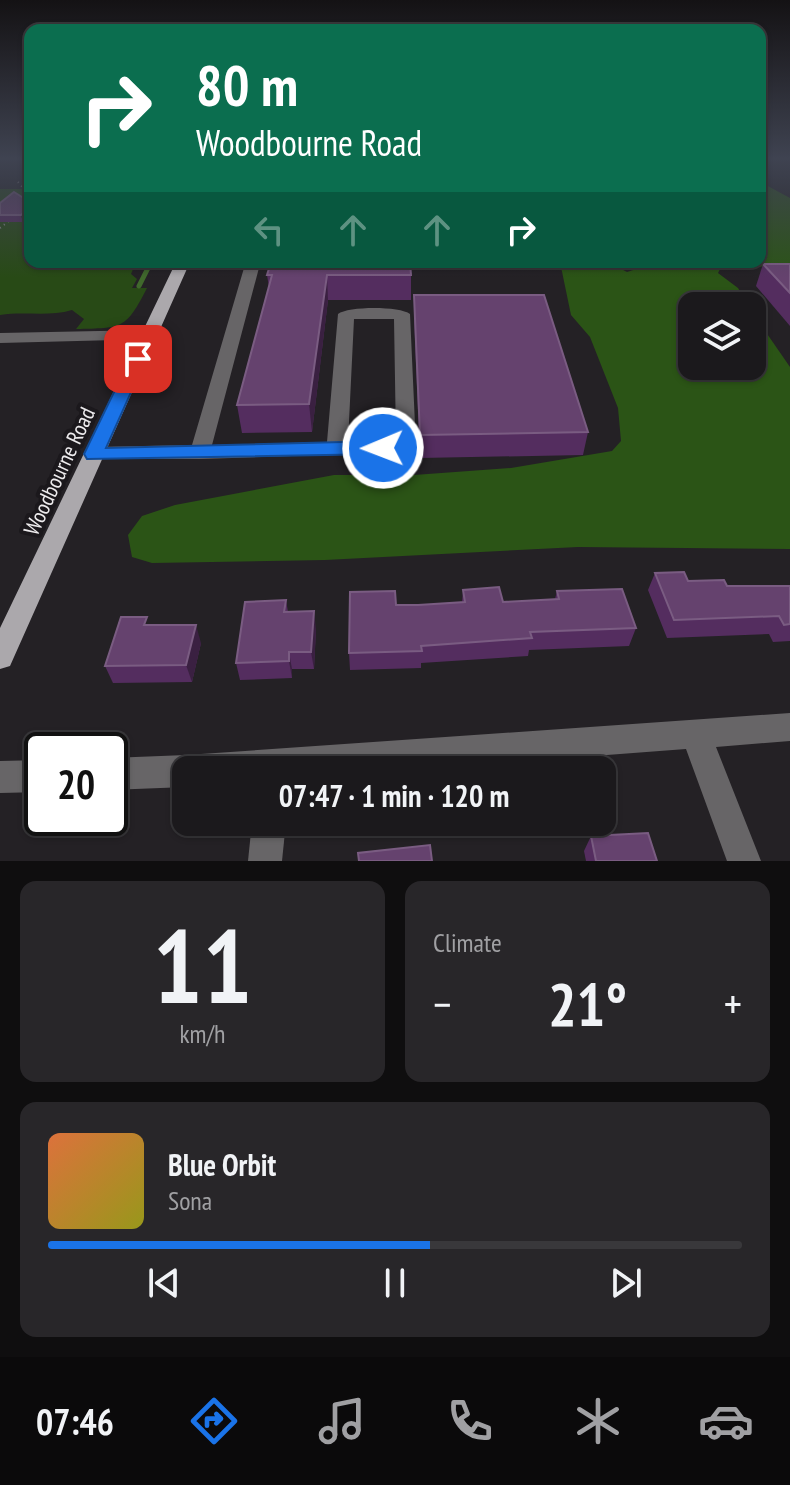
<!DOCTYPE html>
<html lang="en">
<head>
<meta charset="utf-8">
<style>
	:root { --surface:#1b191c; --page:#282629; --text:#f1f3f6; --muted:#a0a0a3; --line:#39383b; --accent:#1a73e8 }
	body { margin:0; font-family:"PT Sans Narrow",sans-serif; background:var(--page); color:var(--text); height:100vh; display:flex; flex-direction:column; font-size:30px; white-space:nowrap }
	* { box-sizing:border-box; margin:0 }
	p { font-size:26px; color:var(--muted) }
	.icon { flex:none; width:44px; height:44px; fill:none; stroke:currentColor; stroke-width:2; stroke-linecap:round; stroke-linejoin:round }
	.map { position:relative; height:861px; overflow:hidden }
	.sheet { display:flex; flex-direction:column; gap:20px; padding:20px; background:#0f0e0f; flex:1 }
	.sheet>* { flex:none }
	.banner { position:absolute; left:24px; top:24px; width:742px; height:244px; border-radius:16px; box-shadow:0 2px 6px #0004,0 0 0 2px var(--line); background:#0b6e4f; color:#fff; overflow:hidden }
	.tools { position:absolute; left:678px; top:292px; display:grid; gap:16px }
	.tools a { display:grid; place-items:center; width:88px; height:88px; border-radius:16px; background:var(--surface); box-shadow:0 2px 6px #0004,0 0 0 2px var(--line); font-size:40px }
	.speed { position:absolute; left:24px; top:732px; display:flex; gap:16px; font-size:40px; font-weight:700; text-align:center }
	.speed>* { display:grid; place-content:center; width:104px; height:104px; border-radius:50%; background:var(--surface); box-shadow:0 2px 6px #0004,0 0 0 2px var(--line); line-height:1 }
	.speed .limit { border:4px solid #111; border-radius:12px; background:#fff; color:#111 }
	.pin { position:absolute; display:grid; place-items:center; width:68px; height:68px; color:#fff; margin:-34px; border-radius:16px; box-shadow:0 4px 12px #0006 }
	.me { position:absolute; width:88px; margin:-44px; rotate:269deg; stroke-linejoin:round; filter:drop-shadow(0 0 6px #0008) }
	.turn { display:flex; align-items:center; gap:28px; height:168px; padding:0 40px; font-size:36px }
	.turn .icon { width:104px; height:104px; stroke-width:2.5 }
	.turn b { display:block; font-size:56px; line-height:68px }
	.lanes { display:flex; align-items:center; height:76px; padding:0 40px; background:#0003; justify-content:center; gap:40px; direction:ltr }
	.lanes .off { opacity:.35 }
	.big { font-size:60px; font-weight:600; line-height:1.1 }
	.sheet .tile { flex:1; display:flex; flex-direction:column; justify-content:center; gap:12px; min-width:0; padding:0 28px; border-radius:16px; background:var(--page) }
	.sheet .dial { align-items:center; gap:0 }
	.dial b { font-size:104px; line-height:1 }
	.song { display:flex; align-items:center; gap:24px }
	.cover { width:96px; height:96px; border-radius:12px; background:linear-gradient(135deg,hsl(20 70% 55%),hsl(60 70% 35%)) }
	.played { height:8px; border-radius:4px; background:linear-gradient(90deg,var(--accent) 55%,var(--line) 55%) }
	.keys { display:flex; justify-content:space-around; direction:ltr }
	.heat { display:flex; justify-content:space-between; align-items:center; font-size:44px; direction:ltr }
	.sheet .tiles { flex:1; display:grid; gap:20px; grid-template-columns:1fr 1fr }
	.tile:last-child { grid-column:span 2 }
	.trip { position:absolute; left:172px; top:756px; width:444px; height:80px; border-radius:16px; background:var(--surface); box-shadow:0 2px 6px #0004,0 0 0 2px var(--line); font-weight:600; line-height:80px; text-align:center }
	.menu { display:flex; height:128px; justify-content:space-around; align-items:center; background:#0b0a0b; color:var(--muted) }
	.menu .icon { width:56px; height:56px }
	.menu .current { color:var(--accent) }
	.menu b { font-size:36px; color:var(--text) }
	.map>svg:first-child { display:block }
	.green { fill:#284a16 }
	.forest { fill:#2b5416 }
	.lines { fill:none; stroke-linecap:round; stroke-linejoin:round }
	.stream-far1 { stroke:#40692c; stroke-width:4 }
	.stream { stroke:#40692c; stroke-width:5 }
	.path { stroke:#908d90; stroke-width:2; stroke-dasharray:1 4; stroke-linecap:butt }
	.minor { fill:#676567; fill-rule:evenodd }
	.major { fill:#aba8ac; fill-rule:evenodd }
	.wall { fill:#542d5f }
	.shaded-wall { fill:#3a2041 }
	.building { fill:#65426e; stroke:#7a5c82; stroke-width:2 }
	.route { fill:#1a73e8; stroke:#114b97; stroke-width:2 }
	.labels { text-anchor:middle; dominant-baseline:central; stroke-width:8; stroke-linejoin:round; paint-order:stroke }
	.street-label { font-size:22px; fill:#edebed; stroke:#1b181c }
</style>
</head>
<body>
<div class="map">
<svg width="790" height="861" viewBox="0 0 790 861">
	<rect width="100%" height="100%" fill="#242125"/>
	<path class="green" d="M0 189H30V262H136L131 274 137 279 132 288H147C126 329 123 328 76 329L84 319 72 310C49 317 23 311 0 315Z"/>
	<polygon class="forest" points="760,177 766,185 790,198 790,266 721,267 718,273 738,288 749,306 692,306 692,366 752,366 752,312 790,367 790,549 578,547 325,560 152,563 132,557 128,535 142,516 175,505 334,475 414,475 511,468 612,451 621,441 618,408 590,337 571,315 560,262 608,262 627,272 658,262 760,262"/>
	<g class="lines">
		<polyline class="stream-far1" points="0,158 30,158"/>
		<polyline class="stream" points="139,286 151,262"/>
		<g class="path">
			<polyline points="18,182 25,190 23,203"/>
			<polyline points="0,228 10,220"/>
		</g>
		<g class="minor">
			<path d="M176 262 260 264 212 445 327 442 338 314C348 306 400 306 410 314L416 447 413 452 200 459H86L83 454 93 447 192 445 244 268H182L177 267ZM354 319H394L396 440 348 442Z"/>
			<polygon points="335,262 536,262 537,264 530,268 342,266"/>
			<polygon points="149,330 155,331 157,335 155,339 0,343 0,333"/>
			<polygon points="790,713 790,741 716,747 761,861 727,861 686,749 410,770 186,770 186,787 110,790 110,758 186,755 192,758 201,754"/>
			<polygon points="42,760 42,792 0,793 0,761"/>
			<polygon points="252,822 286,822 282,861 248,861"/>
		</g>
		<polygon class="major" points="176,262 190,262 14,657 10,666 0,669 0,628"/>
	</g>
	<g class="wall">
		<polygon points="14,192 23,222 0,222 0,203"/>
		<polygon points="763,264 790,264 790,326 756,286"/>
		<polygon points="267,275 411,275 411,300 328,300 312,432 242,433 237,405 269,287"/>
		<polygon points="414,295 588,432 583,455 420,458 414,316"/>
		<polygon points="655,573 688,581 727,586 790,586 790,641 773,642 769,634 667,638 648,590"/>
		<polygon points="463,590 503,602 555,599 557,591 636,628 629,646 529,650 528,656 421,663 421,668 350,670 349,653 396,605 418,605 462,602"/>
		<polygon points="286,600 288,612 316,629 314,669 292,669 292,678 240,680 236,663"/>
		<polygon points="150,625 201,643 192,682 113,683 105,666"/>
		<polygon points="591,836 657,861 586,861 584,851"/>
	</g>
	<g class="shaded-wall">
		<polygon points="30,208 30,216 23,222 21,215"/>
		<polygon points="327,275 328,300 312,432 309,404"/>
		<polygon points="314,611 316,629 314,669 311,652"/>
		<polygon points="196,625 201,643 192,682 186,665"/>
		<polygon points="289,652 292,669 292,678 289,661"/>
	</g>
	<g class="building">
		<polygon points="14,192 30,202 30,208 21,215 0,215 0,203"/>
		<polygon points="271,262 410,262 411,275 327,275 309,404 237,405 272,275 267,275"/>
		<polygon points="763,264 790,264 790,293"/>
		<polygon points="414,295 544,295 588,432 420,435"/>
		<polygon points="684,572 688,581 724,580 727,586 790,586 790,624 784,625 779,616 674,620 655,573"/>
		<polygon points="499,587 503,602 559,599 557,591 622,589 636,628 530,632 532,638 421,646 422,651 349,653 350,592 395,591 396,605 418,605 465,602 463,590"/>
		<polygon points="286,600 284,612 314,611 311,652 289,652 289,661 236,663 245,602"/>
		<polygon points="121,617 147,617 144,625 196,625 186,665 105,666"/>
		<polygon points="648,833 657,861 596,861 591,836"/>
		<polygon points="430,845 432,861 359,861 358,853"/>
	</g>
	<linearGradient id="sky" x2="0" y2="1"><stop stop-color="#141214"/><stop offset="0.57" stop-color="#3f4351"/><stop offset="1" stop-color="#3f4351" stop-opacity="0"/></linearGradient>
	<rect width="790" height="278" fill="url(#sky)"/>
	<polygon class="route" points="138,354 146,359 106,448 383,441 392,448 383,454 87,459 84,454 130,359"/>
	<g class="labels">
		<g class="street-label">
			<text transform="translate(59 471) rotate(-65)">Woodbourne Road</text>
		</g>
	</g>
</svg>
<div class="tools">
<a><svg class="icon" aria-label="layers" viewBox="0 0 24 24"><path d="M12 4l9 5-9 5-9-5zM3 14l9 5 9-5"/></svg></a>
</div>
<div class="speed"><div class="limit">20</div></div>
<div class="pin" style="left:138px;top:359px;background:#d93025"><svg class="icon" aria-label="arrive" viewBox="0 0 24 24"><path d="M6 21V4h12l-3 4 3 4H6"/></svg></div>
<svg class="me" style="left:383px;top:448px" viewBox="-20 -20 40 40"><circle r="17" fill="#1a73e8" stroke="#fff" stroke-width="3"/><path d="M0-11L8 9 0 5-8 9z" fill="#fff"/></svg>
<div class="trip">07:47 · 1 min · 120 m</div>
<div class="banner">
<div class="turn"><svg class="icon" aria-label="right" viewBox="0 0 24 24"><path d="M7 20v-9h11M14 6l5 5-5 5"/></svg><div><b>80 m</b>Woodbourne Road</div></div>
<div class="lanes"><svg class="icon off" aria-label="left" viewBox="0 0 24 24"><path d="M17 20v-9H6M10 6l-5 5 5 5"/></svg><svg class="icon off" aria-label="ahead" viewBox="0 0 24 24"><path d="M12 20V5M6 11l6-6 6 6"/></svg><svg class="icon off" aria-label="ahead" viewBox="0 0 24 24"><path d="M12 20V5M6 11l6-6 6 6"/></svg><svg class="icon" aria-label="right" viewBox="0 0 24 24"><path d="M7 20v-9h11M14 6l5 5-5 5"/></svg></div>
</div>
</div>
<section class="sheet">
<div class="tiles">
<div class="tile dial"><b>11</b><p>km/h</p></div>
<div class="tile"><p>Climate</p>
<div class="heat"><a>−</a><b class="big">21°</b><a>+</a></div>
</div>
<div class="tile">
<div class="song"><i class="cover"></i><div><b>Blue Orbit</b><p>Sona</p></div></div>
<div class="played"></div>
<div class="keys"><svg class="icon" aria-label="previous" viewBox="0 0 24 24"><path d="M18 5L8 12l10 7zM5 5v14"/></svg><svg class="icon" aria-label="pause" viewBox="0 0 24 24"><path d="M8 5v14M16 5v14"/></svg><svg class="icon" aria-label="next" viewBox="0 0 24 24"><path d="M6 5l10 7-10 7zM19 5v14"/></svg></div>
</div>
</div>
</section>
<nav class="menu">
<b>07:46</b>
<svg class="icon current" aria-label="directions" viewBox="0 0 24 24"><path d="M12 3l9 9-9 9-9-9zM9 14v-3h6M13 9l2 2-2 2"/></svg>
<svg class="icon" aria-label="music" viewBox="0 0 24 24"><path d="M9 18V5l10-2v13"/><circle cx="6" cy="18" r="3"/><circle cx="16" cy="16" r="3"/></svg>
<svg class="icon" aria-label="phone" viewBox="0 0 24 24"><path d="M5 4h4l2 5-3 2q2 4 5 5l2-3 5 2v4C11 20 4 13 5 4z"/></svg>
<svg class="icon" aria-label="climate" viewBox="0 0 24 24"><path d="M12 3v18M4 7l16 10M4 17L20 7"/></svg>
<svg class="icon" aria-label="car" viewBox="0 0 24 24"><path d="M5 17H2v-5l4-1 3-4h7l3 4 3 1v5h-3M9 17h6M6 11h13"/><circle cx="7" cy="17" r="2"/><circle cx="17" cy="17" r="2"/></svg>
</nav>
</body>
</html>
